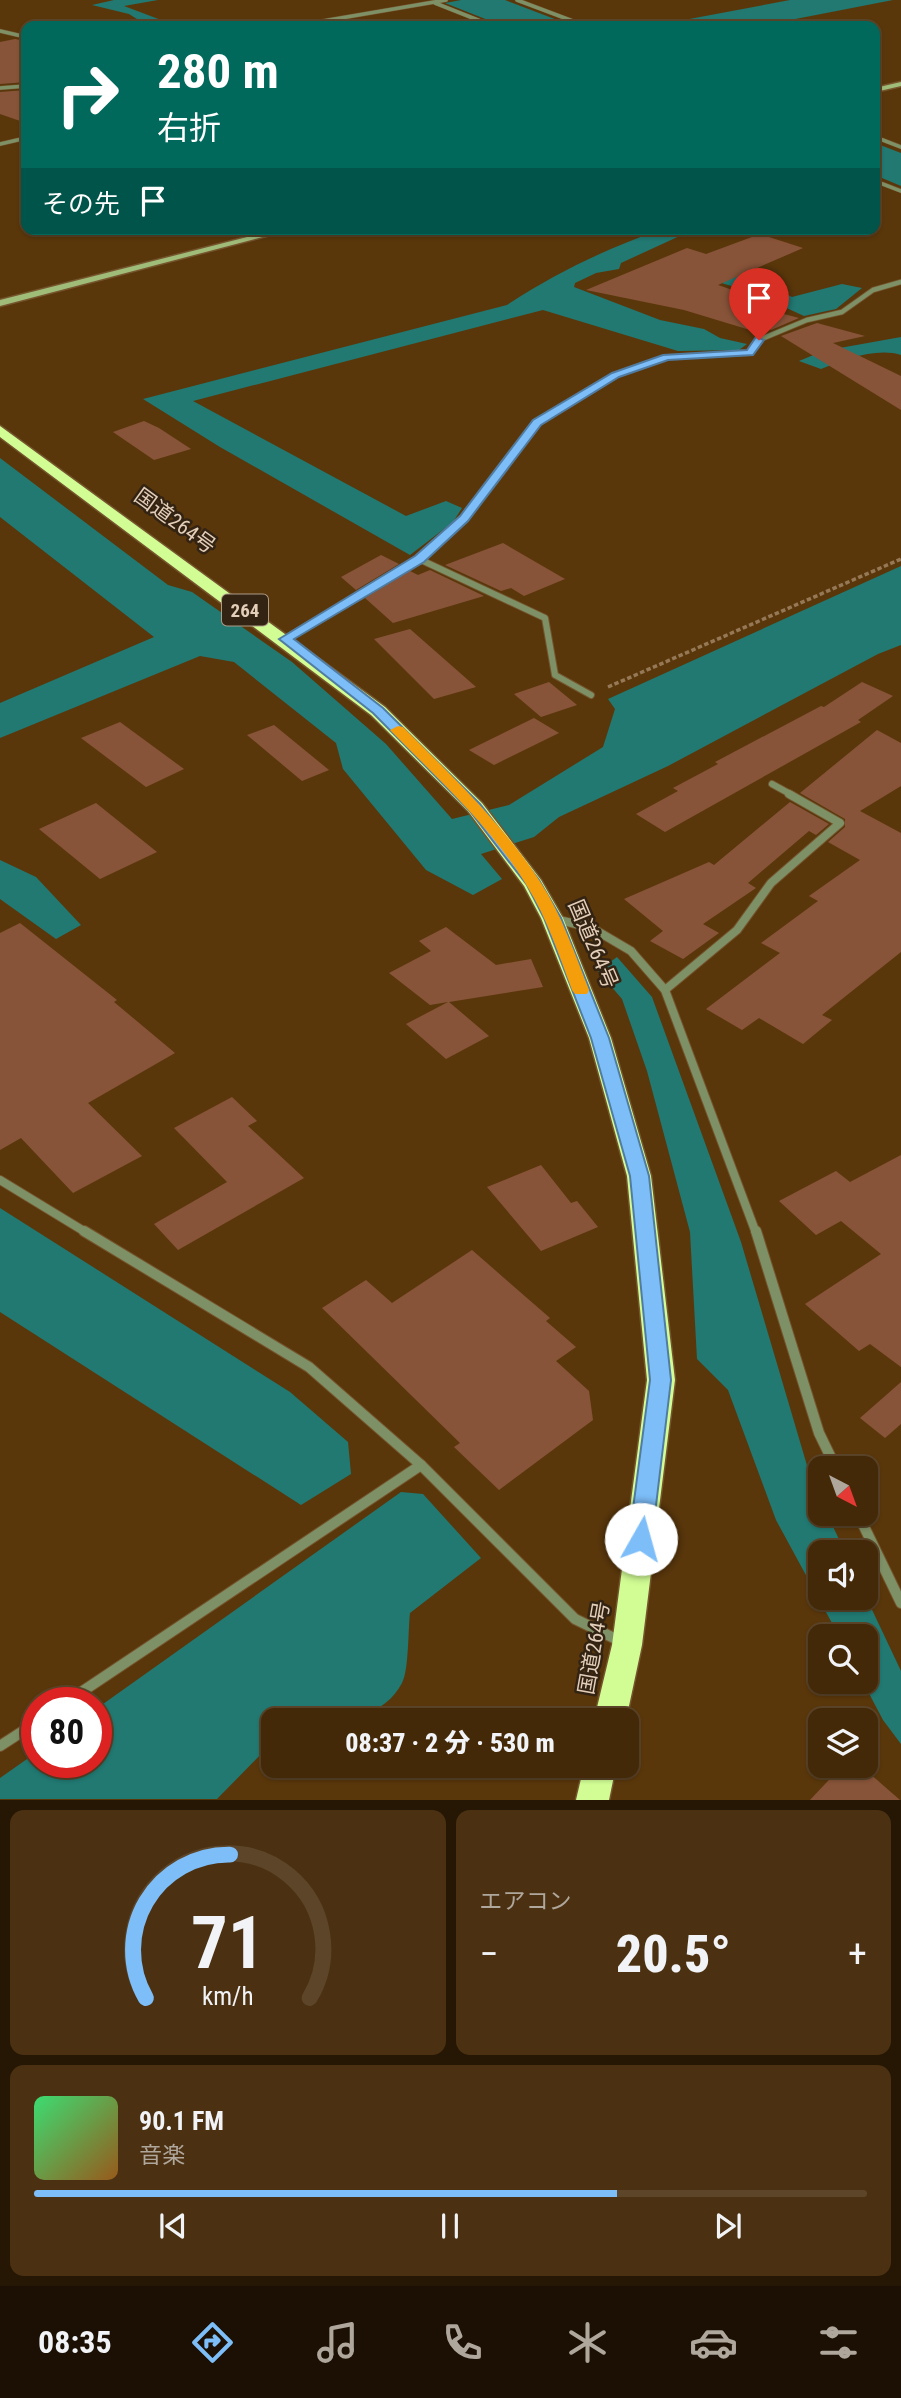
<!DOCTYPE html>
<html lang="ja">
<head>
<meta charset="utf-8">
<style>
	:root { --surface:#442908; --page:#4b3112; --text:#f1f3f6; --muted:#afa69c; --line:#5c4529; --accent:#7dbef9 }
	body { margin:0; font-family:"Roboto Condensed","Noto Sans JP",sans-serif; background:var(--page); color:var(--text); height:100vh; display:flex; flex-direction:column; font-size:26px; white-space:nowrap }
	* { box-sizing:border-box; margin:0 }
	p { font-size:23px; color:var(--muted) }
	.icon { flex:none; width:38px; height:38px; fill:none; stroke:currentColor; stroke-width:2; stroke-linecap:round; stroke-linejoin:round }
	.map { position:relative; height:1800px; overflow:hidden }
	.sheet { display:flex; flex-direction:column; gap:10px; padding:10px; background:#251704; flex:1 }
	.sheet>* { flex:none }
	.hud { position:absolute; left:21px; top:21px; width:859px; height:214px; border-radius:14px; box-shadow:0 2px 5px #0004,0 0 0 2px var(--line); background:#00695c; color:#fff; overflow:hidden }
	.needle { width:46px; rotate:139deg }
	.tools { position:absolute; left:808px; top:1456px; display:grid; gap:14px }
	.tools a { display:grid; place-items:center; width:70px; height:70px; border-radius:14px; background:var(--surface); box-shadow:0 2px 5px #0004,0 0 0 2px var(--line); font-size:35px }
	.speed { position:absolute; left:21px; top:1687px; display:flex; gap:14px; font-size:35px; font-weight:700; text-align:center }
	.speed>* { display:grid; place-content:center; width:91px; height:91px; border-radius:50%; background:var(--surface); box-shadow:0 2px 5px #0004,0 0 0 2px var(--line); line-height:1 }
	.speed .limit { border:10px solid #d22; background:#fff; color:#111 }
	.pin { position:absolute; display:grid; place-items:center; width:60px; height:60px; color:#fff; margin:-72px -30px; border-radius:50% 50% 50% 0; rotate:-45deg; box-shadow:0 0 7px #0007 }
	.pin .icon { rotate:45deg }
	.me { position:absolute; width:77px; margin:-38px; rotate:7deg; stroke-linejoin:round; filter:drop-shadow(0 0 5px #0008) }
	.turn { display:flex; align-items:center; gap:24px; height:147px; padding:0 21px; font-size:32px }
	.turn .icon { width:91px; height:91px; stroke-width:2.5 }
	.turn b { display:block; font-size:49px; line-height:60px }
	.then { display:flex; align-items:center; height:66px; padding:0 21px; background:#0003; gap:14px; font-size:26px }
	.big { font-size:52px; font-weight:800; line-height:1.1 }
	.sheet .widget { flex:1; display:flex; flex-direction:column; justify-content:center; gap:10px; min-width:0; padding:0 24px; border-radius:14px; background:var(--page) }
	.sheet .dial { align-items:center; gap:0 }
	.dial svg { height:182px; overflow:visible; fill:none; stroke:var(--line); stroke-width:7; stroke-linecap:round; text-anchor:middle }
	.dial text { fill:var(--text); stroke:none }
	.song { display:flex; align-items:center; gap:21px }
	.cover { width:84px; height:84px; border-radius:10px; background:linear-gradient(135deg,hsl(140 70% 55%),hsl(30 70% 35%)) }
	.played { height:7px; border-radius:4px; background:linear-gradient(90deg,var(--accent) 70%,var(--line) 70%) }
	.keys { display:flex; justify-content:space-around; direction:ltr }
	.heat { display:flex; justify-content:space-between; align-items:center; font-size:38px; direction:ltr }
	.sheet .tiles { flex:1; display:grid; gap:10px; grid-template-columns:1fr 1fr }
	.widget:last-child { grid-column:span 2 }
	.trip { position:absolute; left:261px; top:1708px; width:378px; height:70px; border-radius:14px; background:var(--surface); box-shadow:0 2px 5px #0004,0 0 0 2px var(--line); font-weight:800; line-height:70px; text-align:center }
	.dock { display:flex; height:112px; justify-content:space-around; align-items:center; background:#1b1003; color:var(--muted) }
	.dock .icon { width:49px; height:49px }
	.dock .selected { color:var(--accent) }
	.dock b { font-size:32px; color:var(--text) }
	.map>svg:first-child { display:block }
	.water { fill:#217972 }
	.building { fill:#885439 }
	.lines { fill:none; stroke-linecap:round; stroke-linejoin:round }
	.street-far4-casing { stroke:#75552e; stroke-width:4.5 }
	.street-far3-casing { stroke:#75552e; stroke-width:6 }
	.street-far2-casing { stroke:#75552e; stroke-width:8 }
	.street-far1-casing { stroke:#75552e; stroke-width:10 }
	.street-casing { stroke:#75552e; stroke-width:12 }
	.secondary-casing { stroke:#75552e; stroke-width:3 }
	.highway-casing { stroke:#75552e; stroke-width:3 }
	.path { stroke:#957856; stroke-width:3.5; stroke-dasharray:4.5 2.5; stroke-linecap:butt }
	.street-far4 { stroke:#7e9066; stroke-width:3.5 }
	.street-far3 { stroke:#7e9066; stroke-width:4.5 }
	.street-far2 { stroke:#7e9066; stroke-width:6 }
	.street-far1 { stroke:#7e9066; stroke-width:8 }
	.street { stroke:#7e9066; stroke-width:10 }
	.secondary { fill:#a0bc79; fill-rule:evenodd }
	.highway { fill:#d1fd94; fill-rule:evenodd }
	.route { fill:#7dbef9; stroke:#517ca2; stroke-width:2 }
	.slow { fill:#f59e0b }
	.labels { text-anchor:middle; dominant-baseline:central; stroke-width:5; stroke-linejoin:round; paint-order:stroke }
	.shield { fill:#332312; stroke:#ae9b87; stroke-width:2 }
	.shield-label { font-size:19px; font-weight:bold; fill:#e3ceb9 }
	.street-label { font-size:21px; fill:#e3ceb9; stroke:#332312 }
</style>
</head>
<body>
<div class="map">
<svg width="901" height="1800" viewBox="0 0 901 1800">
	<rect width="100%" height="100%" fill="#5a370b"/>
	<g class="water">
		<polygon points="114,0 158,0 124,6 177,26 148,26 129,14 92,5"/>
		<polygon points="461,0 505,0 573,26 503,26 445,3"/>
		<polygon points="790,0 893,0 759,26 652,26"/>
		<polygon points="875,143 901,153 901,186 875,175"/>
		<path d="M662 229H707L684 234 621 263 619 269 596 273 575 283 574 287 660 320 704 329 720 338 747 344 739 350 678 351 543 310 193 401 406 516 446 501 462 508 453 522 410 555 220 447 143 399 507 305C557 272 606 249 662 229Z"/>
		<polygon points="729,270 749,275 792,297 842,284 862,288 836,309 804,316 754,293 712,280"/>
		<path d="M901 337V355C876 347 844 360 821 369L799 361 823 351Z"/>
		<polygon points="0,458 168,585 192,592 292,662 386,744 452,819 509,805 603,747 615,709 608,699 901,566 901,645 878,654 668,766 559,817 534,837 481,854 502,879 473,895 426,870 343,769 336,743 234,662 200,656 0,738 0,703 154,637 0,517"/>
		<polygon points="0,860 36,877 81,925 56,939 0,899"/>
		<polygon points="617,957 652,997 741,1242 811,1479 821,1500 821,1514 827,1514 845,1552 821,1552 821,1598 866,1597 901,1671 901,1744 883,1720 863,1682 866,1682 866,1636 839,1636 776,1520 728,1390 697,1359 690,1232 647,1071 622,999 598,971"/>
		<polygon points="0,1208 290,1392 348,1442 351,1474 301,1505 0,1312"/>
		<path d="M401 1492 423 1494 481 1558 410 1613C408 1630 409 1670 402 1683 378 1729 316 1720 273 1720V1742L217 1799H0V1778L37 1752V1762H96V1709Z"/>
	</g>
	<g class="building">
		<polygon points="15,39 26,41 26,82 0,84 0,42"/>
		<polygon points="26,90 26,123 0,114 0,92"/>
		<polygon points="760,234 803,248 718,285 747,295 734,301 799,318 771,330 761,324 750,330 684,310 586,290 687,248 706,254"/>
		<polygon points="817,323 865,336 833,343 901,376 901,410 781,336"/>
		<polygon points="144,421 159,428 191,449 154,460 113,432"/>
		<polygon points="503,543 565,579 524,596 511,588 501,591 445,565"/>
		<polygon points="381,555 399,564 356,590 341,577"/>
		<polygon points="430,570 484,596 393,623 365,598 410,571 418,575"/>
		<polygon points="410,629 476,687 434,699 374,639"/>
		<polygon points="549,682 577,705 541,717 514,694"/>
		<polygon points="862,682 893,696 858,720 861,722 665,832 636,814 678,791 673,788 718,764 715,762 821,706 824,707"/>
		<polygon points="534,718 559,733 494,765 469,750"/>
		<polygon points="120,722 184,769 146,787 81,738"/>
		<polygon points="274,725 329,770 302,781 247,735"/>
		<polygon points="877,730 901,743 901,786 860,811 901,833 901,952 822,1015 832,1020 803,1044 759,1018 742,1030 706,1009 780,953 761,943 818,901 809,896 860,860 828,842 845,827 845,819 800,793"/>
		<polygon points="790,802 829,824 816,835 809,831 748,883 756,888 703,924 719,933 683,959 650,941 663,931 624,899 709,862 714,865"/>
		<polygon points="96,803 157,852 100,879 39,829"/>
		<polygon points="20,923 117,1000 114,1002 175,1053 88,1103 142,1156 73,1193 21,1138 0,1150 0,933"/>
		<polygon points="446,927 496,965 531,959 543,987 449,1002 489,1036 446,1059 406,1024 448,1002 430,1005 389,973 431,951 419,941"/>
		<polygon points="232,1097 257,1121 248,1126 304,1178 178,1250 154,1224 227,1182 174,1128"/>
		<polygon points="901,1155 901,1367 870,1344 859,1351 805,1304 881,1254 841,1221 816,1235 779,1201 836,1171 850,1182"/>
		<polygon points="541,1165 571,1203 577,1201 598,1227 541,1251 487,1187"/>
		<polygon points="472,1250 550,1318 546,1321 576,1347 556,1361 589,1391 593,1420 499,1490 454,1447 460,1443 322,1308 366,1280 392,1303"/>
		<polygon points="901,1382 901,1424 885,1438 860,1418"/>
		<polygon points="842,1766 861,1766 900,1800 810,1800"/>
	</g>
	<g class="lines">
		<g class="street-far4-casing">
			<g id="street-far4">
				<polyline points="517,0 586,26"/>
				<polyline points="435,3 493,26"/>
				<polyline points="294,26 446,0"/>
				<polyline points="0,31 26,37"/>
				<polyline points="0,88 26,86"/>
				<polyline points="875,137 901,147"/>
				<polyline points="0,144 26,138"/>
				<polyline points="875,181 901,191"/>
			</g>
		</g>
		<g class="street-far3-casing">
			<polyline id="street-far3" points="510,459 537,423 616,375 667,357 750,353 759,340 807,320 842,312 873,290 901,282"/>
		</g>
		<g class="street-far2-casing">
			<g id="street-far2">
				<polyline points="419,559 545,618 555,675 591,695"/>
				<polyline points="285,639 419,559 464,519 511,457"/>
				<polyline points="772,784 792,795"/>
			</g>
		</g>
		<g class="street-far1-casing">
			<g id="street-far1">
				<polyline points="555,919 592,928 631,951 665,990 756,1233"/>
				<polyline points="665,990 737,930 771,883 840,823 789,794"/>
				<polyline points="0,1180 87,1233"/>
			</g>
		</g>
		<g class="street-casing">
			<g id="street">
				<polyline points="84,1231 309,1367 421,1465 575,1619 620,1641"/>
				<polyline points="756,1231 819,1433 836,1468"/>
				<polyline points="858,1514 901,1603"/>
				<polyline points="65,1703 421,1465"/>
				<polyline points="0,1746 37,1722"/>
			</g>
		</g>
		<g class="secondary-casing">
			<g id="secondary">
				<polygon points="901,82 901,86 875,92 875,88"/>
				<polygon points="279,229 293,229 0,306 0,300"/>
			</g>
		</g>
		<g class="highway-casing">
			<g id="highway">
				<polygon points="0,426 385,707 482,803 541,880 563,918 611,1038 651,1176 675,1380 642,1645 626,1720 594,1720 612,1645 647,1380 627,1176 589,1038 541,918 524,886 468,811 371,715 0,437"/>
				<polygon points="584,1766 616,1766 609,1800 576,1800"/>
			</g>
		</g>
		<polyline class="path" points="608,687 901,559"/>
		<use href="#street-far4" class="street-far4"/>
		<use href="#street-far3" class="street-far3"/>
		<use href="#street-far2" class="street-far2"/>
		<use href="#street-far1" class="street-far1"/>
		<use href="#street" class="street"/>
		<use href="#secondary" class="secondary"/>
		<use href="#highway" class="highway"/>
	</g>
	<polygon class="route" points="756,337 764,340 753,355 668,360 619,377 541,425 468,521 424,562 294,639 383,708 480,804 539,880 561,918 609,1038 649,1176 671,1380 652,1539 649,1546 641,1549 633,1546 629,1539 650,1380 630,1176 591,1038 544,918 527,885 469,810 373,713 279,639 415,556 460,516 533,420 612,373 663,355 747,350"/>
	<path class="slow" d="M398 726 403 727C452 776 503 824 541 883 562 916 575 954 589 990L587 994H575L572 990C559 955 547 918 527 886 492 828 440 781 393 733L390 730Z"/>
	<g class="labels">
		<rect class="shield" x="222" y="594.5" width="46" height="31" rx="5"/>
		<g class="shield-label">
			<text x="245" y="610">264</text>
		</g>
		<g class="street-label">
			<text transform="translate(175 521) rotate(36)">国道264号</text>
			<text transform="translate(593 944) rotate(67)">国道264号</text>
			<text transform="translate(594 1648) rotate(-80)">国道264号</text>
		</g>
	</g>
</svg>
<div class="tools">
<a><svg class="needle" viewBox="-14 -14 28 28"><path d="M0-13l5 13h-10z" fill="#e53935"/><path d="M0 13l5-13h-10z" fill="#afa69c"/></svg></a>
<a><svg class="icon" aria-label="sound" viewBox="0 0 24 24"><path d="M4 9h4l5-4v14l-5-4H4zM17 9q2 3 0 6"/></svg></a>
<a><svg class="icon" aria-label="search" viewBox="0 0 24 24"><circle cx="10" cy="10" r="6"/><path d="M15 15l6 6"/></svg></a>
<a><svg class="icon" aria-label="layers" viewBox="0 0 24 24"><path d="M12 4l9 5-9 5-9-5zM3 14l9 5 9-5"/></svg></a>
</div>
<div class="speed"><div class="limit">80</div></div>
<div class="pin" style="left:759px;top:340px;background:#d93025"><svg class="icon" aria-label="arrive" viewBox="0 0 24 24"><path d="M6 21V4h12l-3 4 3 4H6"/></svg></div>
<svg class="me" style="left:641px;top:1539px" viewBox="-20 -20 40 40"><circle r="19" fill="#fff"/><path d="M0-13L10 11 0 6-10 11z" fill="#7dbef9"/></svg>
<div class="trip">08:37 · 2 分 · 530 m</div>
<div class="hud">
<div class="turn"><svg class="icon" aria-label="right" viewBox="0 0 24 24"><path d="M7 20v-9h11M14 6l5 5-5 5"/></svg><div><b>280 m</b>右折</div></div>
<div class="then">その先<svg class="icon" aria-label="arrive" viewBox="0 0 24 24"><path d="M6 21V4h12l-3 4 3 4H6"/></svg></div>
</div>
</div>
<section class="sheet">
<div class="tiles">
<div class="widget dial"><svg viewBox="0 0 100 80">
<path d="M14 69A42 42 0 1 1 86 69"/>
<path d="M14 69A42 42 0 0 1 51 6" stroke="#7dbef9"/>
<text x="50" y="56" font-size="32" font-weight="700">71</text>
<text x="50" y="72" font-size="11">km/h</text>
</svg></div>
<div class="widget"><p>エアコン</p>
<div class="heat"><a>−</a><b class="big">20.5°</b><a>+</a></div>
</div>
<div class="widget">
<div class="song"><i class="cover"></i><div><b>90.1 FM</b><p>音楽</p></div></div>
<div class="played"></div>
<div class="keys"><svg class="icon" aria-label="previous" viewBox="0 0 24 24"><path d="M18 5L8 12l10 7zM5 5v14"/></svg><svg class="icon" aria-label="pause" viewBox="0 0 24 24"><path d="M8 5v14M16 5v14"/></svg><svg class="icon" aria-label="next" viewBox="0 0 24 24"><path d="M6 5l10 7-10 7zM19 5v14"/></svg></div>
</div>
</div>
</section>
<nav class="dock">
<b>08:35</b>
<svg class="icon selected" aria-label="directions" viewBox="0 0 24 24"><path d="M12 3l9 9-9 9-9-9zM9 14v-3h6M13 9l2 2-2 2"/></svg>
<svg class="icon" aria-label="music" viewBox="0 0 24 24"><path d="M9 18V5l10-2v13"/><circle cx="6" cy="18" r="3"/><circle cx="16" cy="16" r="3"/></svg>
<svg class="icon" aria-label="phone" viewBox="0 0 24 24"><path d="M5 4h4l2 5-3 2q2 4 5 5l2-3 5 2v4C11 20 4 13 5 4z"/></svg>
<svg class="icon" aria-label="climate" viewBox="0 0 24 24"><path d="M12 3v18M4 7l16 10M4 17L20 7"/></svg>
<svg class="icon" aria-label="car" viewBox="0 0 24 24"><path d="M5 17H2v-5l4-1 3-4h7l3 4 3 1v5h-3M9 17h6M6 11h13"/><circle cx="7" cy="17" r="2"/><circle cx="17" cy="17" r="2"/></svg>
<svg class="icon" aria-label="filters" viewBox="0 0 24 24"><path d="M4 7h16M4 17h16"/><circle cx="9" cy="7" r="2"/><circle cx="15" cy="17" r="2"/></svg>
</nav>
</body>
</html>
